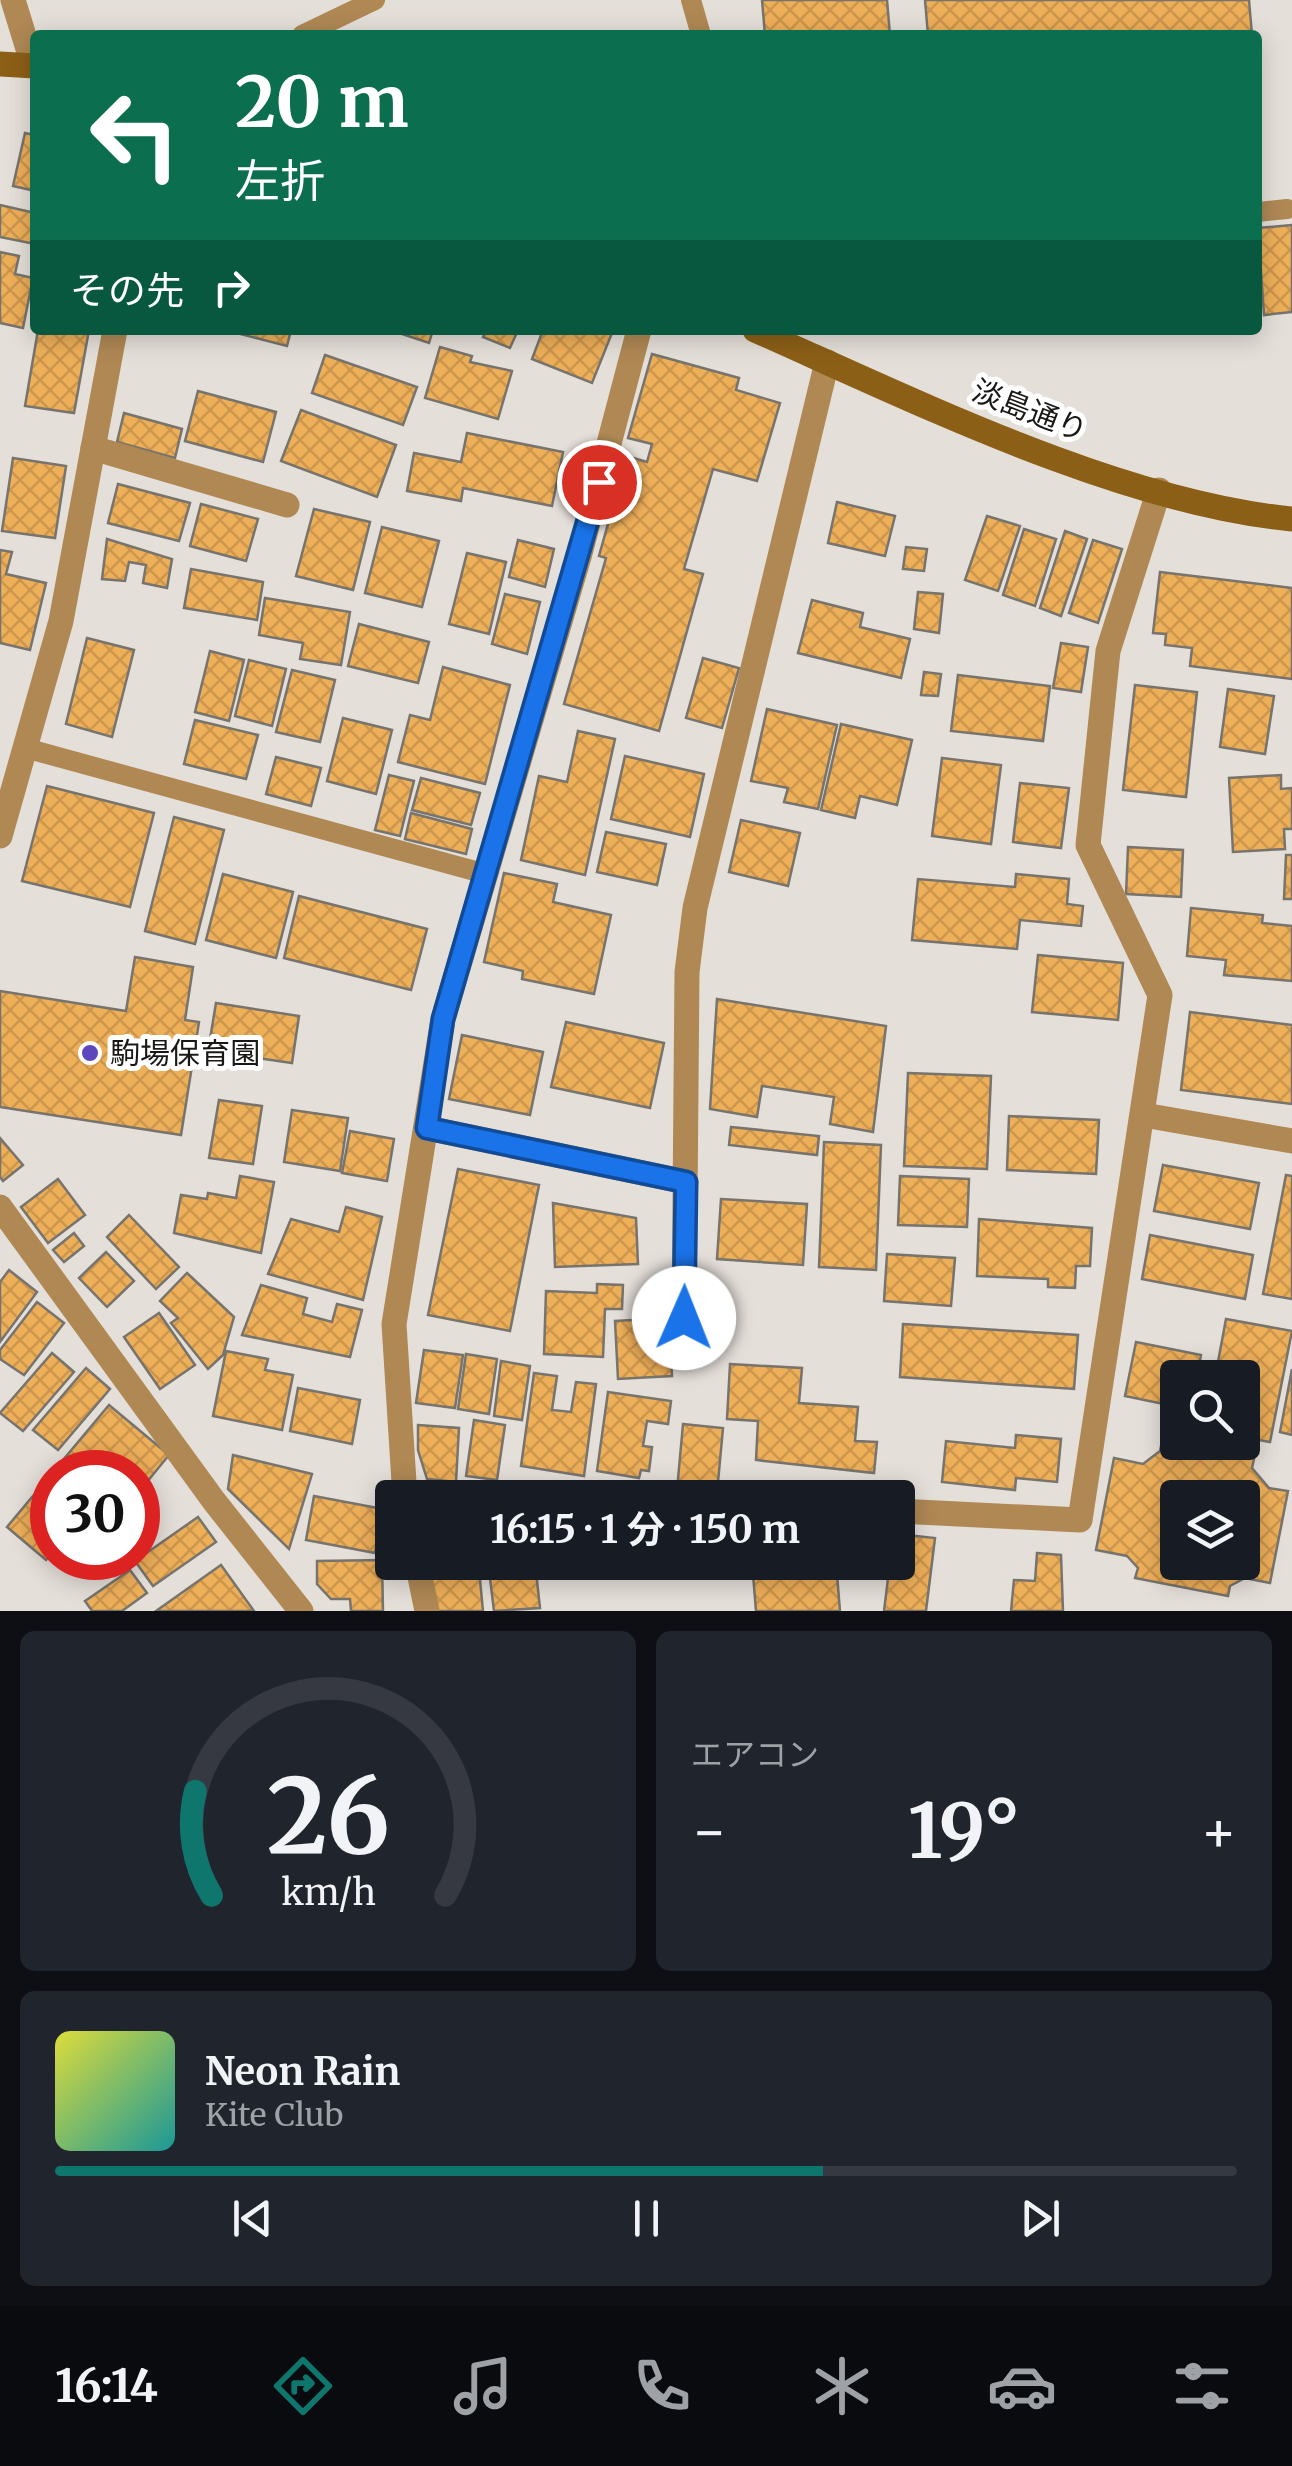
<!DOCTYPE html>
<html lang="ja">
<head>
<meta charset="utf-8">
<style>
	:root { --surface:#171b24; --page:#20242c; --text:#f1f3f6; --muted:#9ea1a6; --line:#363941; --accent:#0f766e }
	body { margin:0; font-family:Merriweather,"Noto Sans JP",serif; background:var(--page); color:var(--text); height:100vh; display:flex; flex-direction:column; font-size:38px; white-space:nowrap }
	* { box-sizing:border-box; margin:0 }
	p { font-size:32px; color:var(--muted) }
	.icon { flex:none; width:55px; height:55px; fill:none; stroke:currentColor; stroke-width:2; stroke-linecap:round; stroke-linejoin:round }
	.map { position:relative; height:1611px; overflow:hidden }
	.side { display:flex; flex-direction:column; gap:20px; padding:20px; background:#0d0f14; flex:1 }
	.side>* { flex:none }
	.banner { position:absolute; left:30px; top:30px; width:1232px; height:305px; border-radius:10px; box-shadow:0 5px 25px #0003; background:#0b6e4f; color:#fff; overflow:hidden }
	.tools { position:absolute; left:1160px; top:1360px; display:grid; gap:20px }
	.tools a { display:grid; place-items:center; width:100px; height:100px; border-radius:10px; background:var(--surface); box-shadow:0 5px 25px #0003; font-size:50px }
	.speed { position:absolute; left:30px; top:1450px; display:flex; gap:20px; font-size:50px; font-weight:700; text-align:center }
	.speed>* { display:grid; place-content:center; width:130px; height:130px; border-radius:50%; background:var(--surface); box-shadow:0 5px 25px #0003; line-height:1 }
	.speed .limit { border:15px solid #d22; background:#fff; color:#111 }
	.pin { position:absolute; display:grid; place-items:center; width:85px; height:85px; color:#fff; margin:-42px; border:5px solid #fff; border-radius:50%; box-shadow:0 2px 10px #0007 }
	.me { position:absolute; width:110px; margin:-55px; rotate:1deg; stroke-linejoin:round; filter:drop-shadow(0 0 8px #0008) }
	.turn { display:flex; align-items:center; gap:35px; height:210px; padding:0 40px; font-size:45px }
	.turn .icon { width:130px; height:130px; stroke-width:2.5 }
	.turn b { display:block; font-size:70px; line-height:85px }
	.then { display:flex; align-items:center; height:95px; padding:0 40px; background:#0003; gap:20px; font-size:38px }
	.big { font-size:75px; font-weight:700; line-height:1.1 }
	.side .widget { flex:1; display:flex; flex-direction:column; justify-content:center; gap:15px; min-width:0; padding:0 35px; border-radius:15px; background:var(--page) }
	.side .dial { align-items:center; gap:0 }
	.dial svg { height:260px; overflow:visible; fill:none; stroke:var(--line); stroke-width:7; stroke-linecap:round; text-anchor:middle }
	.dial text { fill:var(--text); stroke:none }
	.song { display:flex; align-items:center; gap:30px }
	.cover { width:120px; height:120px; border-radius:15px; background:linear-gradient(135deg,hsl(60 70% 55%),hsl(180 70% 35%)) }
	.played { height:10px; border-radius:5px; background:linear-gradient(90deg,var(--accent) 65%,var(--line) 65%) }
	.keys { display:flex; justify-content:space-around; direction:ltr }
	.heat { display:flex; justify-content:space-between; align-items:center; font-size:55px; direction:ltr }
	.side .tiles { flex:1; display:grid; gap:20px; grid-template-columns:1fr 1fr }
	.widget:last-child { grid-column:span 2 }
	.trip { position:absolute; left:375px; top:1480px; width:540px; height:100px; border-radius:10px; background:var(--surface); box-shadow:0 5px 25px #0003; font-weight:700; line-height:100px; text-align:center }
	.menu { display:flex; height:160px; justify-content:space-around; align-items:center; background:#090b0e; color:var(--muted) }
	.menu .icon { width:70px; height:70px }
	.menu .active { color:var(--accent) }
	.menu b { font-size:45px; color:var(--text) }
	.map>svg:first-child { display:block }
	.building { fill:url(#building-cross-hatch); stroke:#77736d; stroke-width:2.5; fill-rule:evenodd }
	.lines { fill:none; stroke-linecap:round; stroke-linejoin:round }
	.service { stroke:#af8854; stroke-width:20 }
	.minor { stroke:#af8854; stroke-width:25 }
	.secondary { stroke:#8c5f17; stroke-width:25 }
	.route-casing { stroke:#114b97; stroke-width:25 }
	.route { stroke:#1a73e8; stroke-width:18 }
	.poi-dot { fill:#5e46be; stroke:#fff; stroke-width:4 }
	.labels { text-anchor:middle; dominant-baseline:central; stroke-width:10; stroke-linejoin:round; paint-order:stroke }
	.street-label { font-size:30px; fill:#1a1816; stroke:#fff }
	.poi-label { font-size:30px; fill:#1a1816; stroke:#fff; text-anchor:start }
</style>
</head>
<body>
<div class="map">
<svg width="1292" height="1611" viewBox="0 0 1292 1611">
	<defs>
		<pattern id="building-cross-hatch" width="8" height="8" patternUnits="userSpaceOnUse" patternTransform="scale(2.5)"><rect width="8" height="8" fill="#eeaf59"/><path d="M0 0l8 8M0 8l8-8" fill="none" stroke="#cc964d"/></pattern>
	</defs>
	<rect width="100%" height="100%" fill="#e5dfd9"/>
	<g class="building">
		<polygon points="762,0 887,0 890,35 765,35"/>
		<polygon points="925,0 1249,0 1252,35 928,35"/>
		<polygon points="25,133 35,135 35,191 13,186"/>
		<polygon points="0,205 35,213 35,244 0,237"/>
		<polygon points="1292,225 1292,312 1264,315 1258,228"/>
		<polygon points="0,252 19,256 15,274 33,278 23,328 0,323"/>
		<polygon points="38,330 89,330 74,413 25,406"/>
		<polygon points="225,330 291,330 287,346"/>
		<polygon points="390,330 433,330 429,343"/>
		<polygon points="486,330 518,330 510,348 483,337"/>
		<polygon points="543,330 612,333 592,383 532,359"/>
		<polygon points="440,347 472,356 470,362 512,371 498,419 425,398"/>
		<polygon points="652,354 739,378 736,390 780,403 757,481 713,469 684,569 703,574 659,731 564,704 606,558 599,556 627,456 647,462 652,444 628,438"/>
		<polygon points="325,355 417,387 403,425 312,393"/>
		<polygon points="198,391 276,412 263,462 185,441"/>
		<polygon points="301,410 396,445 377,497 281,461"/>
		<polygon points="124,413 182,429 175,458 117,442"/>
		<polygon points="467,433 563,452 552,506 463,488 461,501 407,491 414,453 461,462"/>
		<polygon points="13,458 66,466 55,538 2,531"/>
		<polygon points="118,484 190,503 179,541 108,523"/>
		<polygon points="837,502 895,516 885,556 828,543"/>
		<polygon points="201,504 258,519 246,561 190,546"/>
		<polygon points="314,509 370,522 353,590 296,576"/>
		<polygon points="987,516 1020,526 998,591 965,580"/>
		<polygon points="382,527 439,541 422,607 365,593"/>
		<polygon points="1024,529 1056,539 1035,606 1003,595"/>
		<polygon points="1065,531 1087,539 1061,616 1040,608"/>
		<polygon points="107,539 172,559 167,588 143,583 146,565 129,562 125,581 102,579"/>
		<polygon points="518,540 554,549 545,587 509,577"/>
		<polygon points="1093,540 1122,549 1098,623 1069,613"/>
		<polygon points="906,547 927,549 924,571 903,569"/>
		<polygon points="0,550 12,552 6,574 46,583 30,650 0,643"/>
		<polygon points="467,553 506,562 489,634 449,624"/>
		<polygon points="191,569 263,582 257,620 184,608"/>
		<polygon points="1160,572 1292,588 1292,679 1190,666 1192,648 1165,645 1166,634 1153,633"/>
		<polygon points="918,592 943,594 939,633 914,629"/>
		<polygon points="505,594 540,602 527,654 492,644"/>
		<polygon points="265,598 350,612 341,665 300,659 303,643 259,635"/>
		<polygon points="812,600 863,613 860,627 910,639 901,678 798,653"/>
		<polygon points="359,624 429,642 418,683 348,666"/>
		<polygon points="87,638 134,650 112,737 66,724"/>
		<polygon points="1061,643 1088,647 1081,692 1053,688"/>
		<polygon points="210,651 244,660 229,721 195,712"/>
		<polygon points="703,658 739,668 722,728 686,718"/>
		<polygon points="249,660 286,669 272,726 235,716"/>
		<polygon points="443,667 510,685 485,784 398,762 410,715 430,720"/>
		<polygon points="292,670 335,680 320,742 276,732"/>
		<polygon points="924,672 941,674 938,696 921,695"/>
		<polygon points="958,675 1050,686 1043,741 951,731"/>
		<polygon points="1135,685 1197,692 1186,797 1123,790"/>
		<polygon points="1228,689 1274,696 1265,754 1220,747"/>
		<polygon points="767,709 837,725 818,809 784,802 788,788 751,781"/>
		<polygon points="343,718 392,730 376,794 327,781"/>
		<polygon points="195,720 258,735 246,779 184,764"/>
		<polygon points="841,724 912,740 897,805 860,796 855,818 821,810"/>
		<polygon points="578,731 615,739 585,875 521,860 539,776 567,782"/>
		<polygon points="625,756 704,774 690,837 611,819"/>
		<polygon points="276,757 321,768 311,806 266,794"/>
		<polygon points="942,758 1001,765 991,844 932,836"/>
		<polygon points="389,775 414,781 400,836 375,830"/>
		<polygon points="1281,775 1281,789 1292,788 1292,829 1284,829 1285,849 1233,852 1229,778"/>
		<polygon points="421,778 480,793 471,825 412,810"/>
		<polygon points="1020,783 1069,788 1061,848 1013,842"/>
		<polygon points="47,786 154,813 130,907 22,881"/>
		<polygon points="411,813 472,829 466,854 405,839"/>
		<polygon points="174,817 224,830 195,944 145,931"/>
		<polygon points="741,820 800,833 788,886 729,872"/>
		<polygon points="606,832 666,844 657,885 597,872"/>
		<polygon points="1128,847 1183,850 1181,897 1126,894"/>
		<polygon points="1286,855 1292,855 1292,899 1284,899"/>
		<polygon points="504,873 557,884 553,902 611,915 594,994 522,979 523,971 484,962"/>
		<polygon points="223,874 293,892 276,958 206,940"/>
		<polygon points="1016,874 1069,879 1067,904 1083,906 1081,926 1020,920 1017,949 912,940 918,879 1015,887"/>
		<polygon points="299,896 427,929 411,990 284,958"/>
		<polygon points="1191,908 1263,915 1262,923 1292,926 1292,981 1224,975 1226,960 1187,956"/>
		<polygon points="1038,955 1123,963 1118,1020 1032,1012"/>
		<polygon points="135,957 193,967 185,1020 199,1022 181,1135 0,1107 0,991 126,1011"/>
		<polygon points="717,999 886,1026 873,1132 830,1124 834,1097 762,1086 757,1117 710,1109"/>
		<polygon points="216,1003 299,1016 292,1063 208,1051"/>
		<polygon points="1190,1012 1292,1025 1292,1104 1181,1090"/>
		<polygon points="566,1022 664,1043 650,1108 551,1087"/>
		<polygon points="462,1035 543,1052 530,1115 449,1099"/>
		<polygon points="908,1073 991,1076 987,1169 904,1166"/>
		<polygon points="219,1100 262,1106 253,1164 209,1158"/>
		<polygon points="292,1110 348,1118 340,1171 284,1162"/>
		<polygon points="1009,1116 1099,1120 1096,1174 1007,1170"/>
		<polygon points="731,1127 819,1136 817,1155 729,1145"/>
		<polygon points="350,1131 394,1139 387,1181 342,1173"/>
		<polygon points="0,1138 23,1165 3,1181 0,1177"/>
		<polygon points="824,1142 881,1145 876,1270 819,1267"/>
		<polygon points="1163,1165 1259,1183 1250,1229 1154,1211"/>
		<polygon points="458,1169 539,1185 510,1331 428,1315"/>
		<polygon points="1286,1175 1292,1176 1292,1299 1263,1294"/>
		<polygon points="240,1176 274,1182 261,1253 174,1233 181,1195 207,1199 208,1193 236,1198"/>
		<polygon points="900,1176 969,1179 967,1227 898,1225"/>
		<polygon points="58,1179 85,1215 48,1243 21,1207"/>
		<polygon points="721,1199 807,1204 803,1265 717,1259"/>
		<polygon points="553,1203 636,1218 638,1264 555,1267"/>
		<polygon points="346,1207 382,1217 363,1300 268,1274 291,1219 339,1232"/>
		<polygon points="129,1215 179,1267 156,1289 107,1237"/>
		<polygon points="979,1219 1092,1228 1090,1266 1076,1266 1075,1288 1048,1287 1048,1279 977,1276"/>
		<polygon points="74,1233 84,1246 64,1262 53,1250"/>
		<polygon points="1150,1235 1253,1255 1245,1299 1142,1279"/>
		<polygon points="106,1252 134,1281 107,1307 79,1278"/>
		<polygon points="887,1254 955,1258 951,1306 884,1301"/>
		<polygon points="9,1270 37,1292 0,1342 0,1282"/>
		<polygon points="187,1273 234,1317 223,1355 208,1369 171,1323 178,1318 160,1301"/>
		<polygon points="597,1284 623,1285 622,1309 605,1309 603,1357 544,1354 546,1291 597,1293"/>
		<polygon points="261,1285 307,1298 303,1314 332,1322 337,1304 362,1310 350,1357 242,1335"/>
		<polygon points="37,1302 64,1323 24,1375 0,1359 0,1350"/>
		<polygon points="159,1313 195,1365 160,1389 124,1337"/>
		<polygon points="669,1318 672,1376 618,1379 615,1321"/>
		<polygon points="1226,1319 1292,1331 1270,1442 1242,1437 1242,1378 1215,1378"/>
		<polygon points="903,1324 1078,1335 1074,1389 900,1377"/>
		<polygon points="1136,1342 1201,1355 1197,1378 1178,1378 1178,1407 1125,1396"/>
		<polygon points="424,1350 463,1355 455,1408 416,1403"/>
		<polygon points="226,1351 268,1359 265,1370 293,1375 282,1430 213,1416"/>
		<polygon points="52,1353 74,1372 23,1431 0,1413"/>
		<polygon points="466,1354 497,1359 489,1414 458,1409"/>
		<polygon points="501,1361 530,1366 522,1420 494,1416"/>
		<polygon points="730,1364 802,1368 799,1403 858,1407 855,1441 877,1442 874,1473 756,1460 758,1421 727,1419"/>
		<polygon points="86,1368 110,1389 58,1450 33,1430"/>
		<polygon points="1292,1369 1292,1435 1280,1432"/>
		<polygon points="534,1373 557,1376 552,1410 571,1412 576,1382 596,1384 584,1476 521,1466"/>
		<polygon points="298,1388 360,1400 352,1444 290,1431"/>
		<polygon points="608,1392 671,1401 668,1424 647,1421 643,1446 652,1447 649,1471 641,1470 639,1478 597,1471"/>
		<polygon points="109,1405 169,1455 138,1493 138,1472 52,1472 52,1553 46,1560 7,1527"/>
		<polygon points="474,1420 505,1425 497,1480 466,1476"/>
		<polygon points="683,1424 723,1428 717,1493 677,1490"/>
		<polygon points="418,1425 459,1428 456,1482 427,1479 418,1450"/>
		<polygon points="1016,1435 1061,1439 1057,1482 1016,1478 1015,1490 942,1482 946,1441 1015,1448"/>
		<path d="M1162 1441 1254 1459 1252 1468 1269 1488 1288 1491 1270 1583 1245 1578 1230 1586 1228 1596 1135 1578 1138 1568 1127 1556 1096 1550 1114 1458 1143 1464 1160 1451ZM1178 1498H1242V1562H1178Z"/>
		<polygon points="233,1455 312,1474 289,1549 228,1489"/>
		<polygon points="314,1496 383,1509 375,1553 306,1540"/>
		<polygon points="198,1517 216,1542 153,1586 135,1561"/>
		<polygon points="898,1534 935,1538 926,1611 884,1611 890,1562 898,1562"/>
		<polygon points="1037,1553 1061,1555 1063,1611 1011,1611 1014,1580 1035,1581"/>
		<polygon points="382,1560 383,1611 351,1611 350,1599 331,1599 317,1584 317,1561"/>
		<polygon points="434,1562 468,1562 469,1569 435,1572"/>
		<polygon points="488,1562 535,1562 540,1608 494,1611"/>
		<polygon points="752,1562 836,1562 840,1611 756,1611"/>
		<polygon points="221,1565 254,1611 156,1611"/>
		<polygon points="479,1569 483,1611 434,1611 430,1574"/>
		<polygon points="130,1570 147,1593 122,1611 92,1611 85,1601"/>
	</g>
	<g class="lines">
		<g class="service">
			<polyline points="691,0 701,35"/>
			<polyline points="302,35 375,0"/>
			<polyline points="1258,212 1287,209"/>
			<polyline points="25,748 486,874"/>
		</g>
		<g class="minor">
			<polyline points="13,0 33,65"/>
			<polyline points="93,448 287,505"/>
			<polyline points="0,836 61,621 115,330"/>
			<polyline points="1144,1115 1292,1141"/>
			<polyline points="427,1128 686,1182"/>
			<polyline points="0,1207 214,1501 301,1611"/>
			<polyline points="684,1318 687,972 695,908 827,362"/>
			<polyline points="404,1494 432,1498"/>
			<polyline points="405,1498 394,1324 443,1019 579,557 639,330"/>
			<polyline points="898,1511 1080,1520 1160,995 1088,845 1108,651 1159,490"/>
			<polyline points="417,1562 427,1611"/>
		</g>
		<g class="secondary">
			<polyline points="0,64 35,66"/>
			<path d="M755 330C913 400 1121 503 1292 519"/>
		</g>
	</g>
	<g class="lines">
		<g class="route-casing">
			<polyline id="route" points="599,482 443,1019 427,1128 686,1182 684,1318"/>
		</g>
		<use href="#route" class="route"/>
	</g>
	<circle class="poi-dot" cx="90" cy="1053" r="10"/>
	<g class="labels">
		<g class="street-label">
			<text transform="translate(1030 410) rotate(21)">淡島通り</text>
		</g>
		<g class="poi-label">
			<text x="110" y="1053">駒場保育園</text>
		</g>
	</g>
</svg>
<div class="tools">
<a><svg class="icon" aria-label="search" viewBox="0 0 24 24"><circle cx="10" cy="10" r="6"/><path d="M15 15l6 6"/></svg></a>
<a><svg class="icon" aria-label="layers" viewBox="0 0 24 24"><path d="M12 4l9 5-9 5-9-5zM3 14l9 5 9-5"/></svg></a>
</div>
<div class="speed"><div class="limit">30</div></div>
<div class="pin" style="left:599px;top:482px;background:#d93025"><svg class="icon" aria-label="arrive" viewBox="0 0 24 24"><path d="M6 21V4h12l-3 4 3 4H6"/></svg></div>
<svg class="me" style="left:684px;top:1318px" viewBox="-20 -20 40 40"><circle r="19" fill="#fff"/><path d="M0-13L10 11 0 6-10 11z" fill="#1a73e8"/></svg>
<div class="trip">16:15 · 1 分 · 150 m</div>
<div class="banner">
<div class="turn"><svg class="icon" aria-label="left" viewBox="0 0 24 24"><path d="M17 20v-9H6M10 6l-5 5 5 5"/></svg><div><b>20 m</b>左折</div></div>
<div class="then">その先<svg class="icon" aria-label="right" viewBox="0 0 24 24"><path d="M7 20v-9h11M14 6l5 5-5 5"/></svg></div>
</div>
</div>
<section class="side">
<div class="tiles">
<div class="widget dial"><svg viewBox="0 0 100 80">
<path d="M14 69A42 42 0 1 1 86 69"/>
<path d="M14 69A42 42 0 0 1 9 37" stroke="#0f766e"/>
<text x="50" y="56" font-size="32" font-weight="700">26</text>
<text x="50" y="72" font-size="11">km/h</text>
</svg></div>
<div class="widget"><p>エアコン</p>
<div class="heat"><a>−</a><b class="big">19°</b><a>+</a></div>
</div>
<div class="widget">
<div class="song"><i class="cover"></i><div><b>Neon Rain</b><p>Kite Club</p></div></div>
<div class="played"></div>
<div class="keys"><svg class="icon" aria-label="previous" viewBox="0 0 24 24"><path d="M18 5L8 12l10 7zM5 5v14"/></svg><svg class="icon" aria-label="pause" viewBox="0 0 24 24"><path d="M8 5v14M16 5v14"/></svg><svg class="icon" aria-label="next" viewBox="0 0 24 24"><path d="M6 5l10 7-10 7zM19 5v14"/></svg></div>
</div>
</div>
</section>
<nav class="menu">
<b>16:14</b>
<svg class="icon active" aria-label="directions" viewBox="0 0 24 24"><path d="M12 3l9 9-9 9-9-9zM9 14v-3h6M13 9l2 2-2 2"/></svg>
<svg class="icon" aria-label="music" viewBox="0 0 24 24"><path d="M9 18V5l10-2v13"/><circle cx="6" cy="18" r="3"/><circle cx="16" cy="16" r="3"/></svg>
<svg class="icon" aria-label="phone" viewBox="0 0 24 24"><path d="M5 4h4l2 5-3 2q2 4 5 5l2-3 5 2v4C11 20 4 13 5 4z"/></svg>
<svg class="icon" aria-label="climate" viewBox="0 0 24 24"><path d="M12 3v18M4 7l16 10M4 17L20 7"/></svg>
<svg class="icon" aria-label="car" viewBox="0 0 24 24"><path d="M5 17H2v-5l4-1 3-4h7l3 4 3 1v5h-3M9 17h6M6 11h13"/><circle cx="7" cy="17" r="2"/><circle cx="17" cy="17" r="2"/></svg>
<svg class="icon" aria-label="filters" viewBox="0 0 24 24"><path d="M4 7h16M4 17h16"/><circle cx="9" cy="7" r="2"/><circle cx="15" cy="17" r="2"/></svg>
</nav>
</body>
</html>
